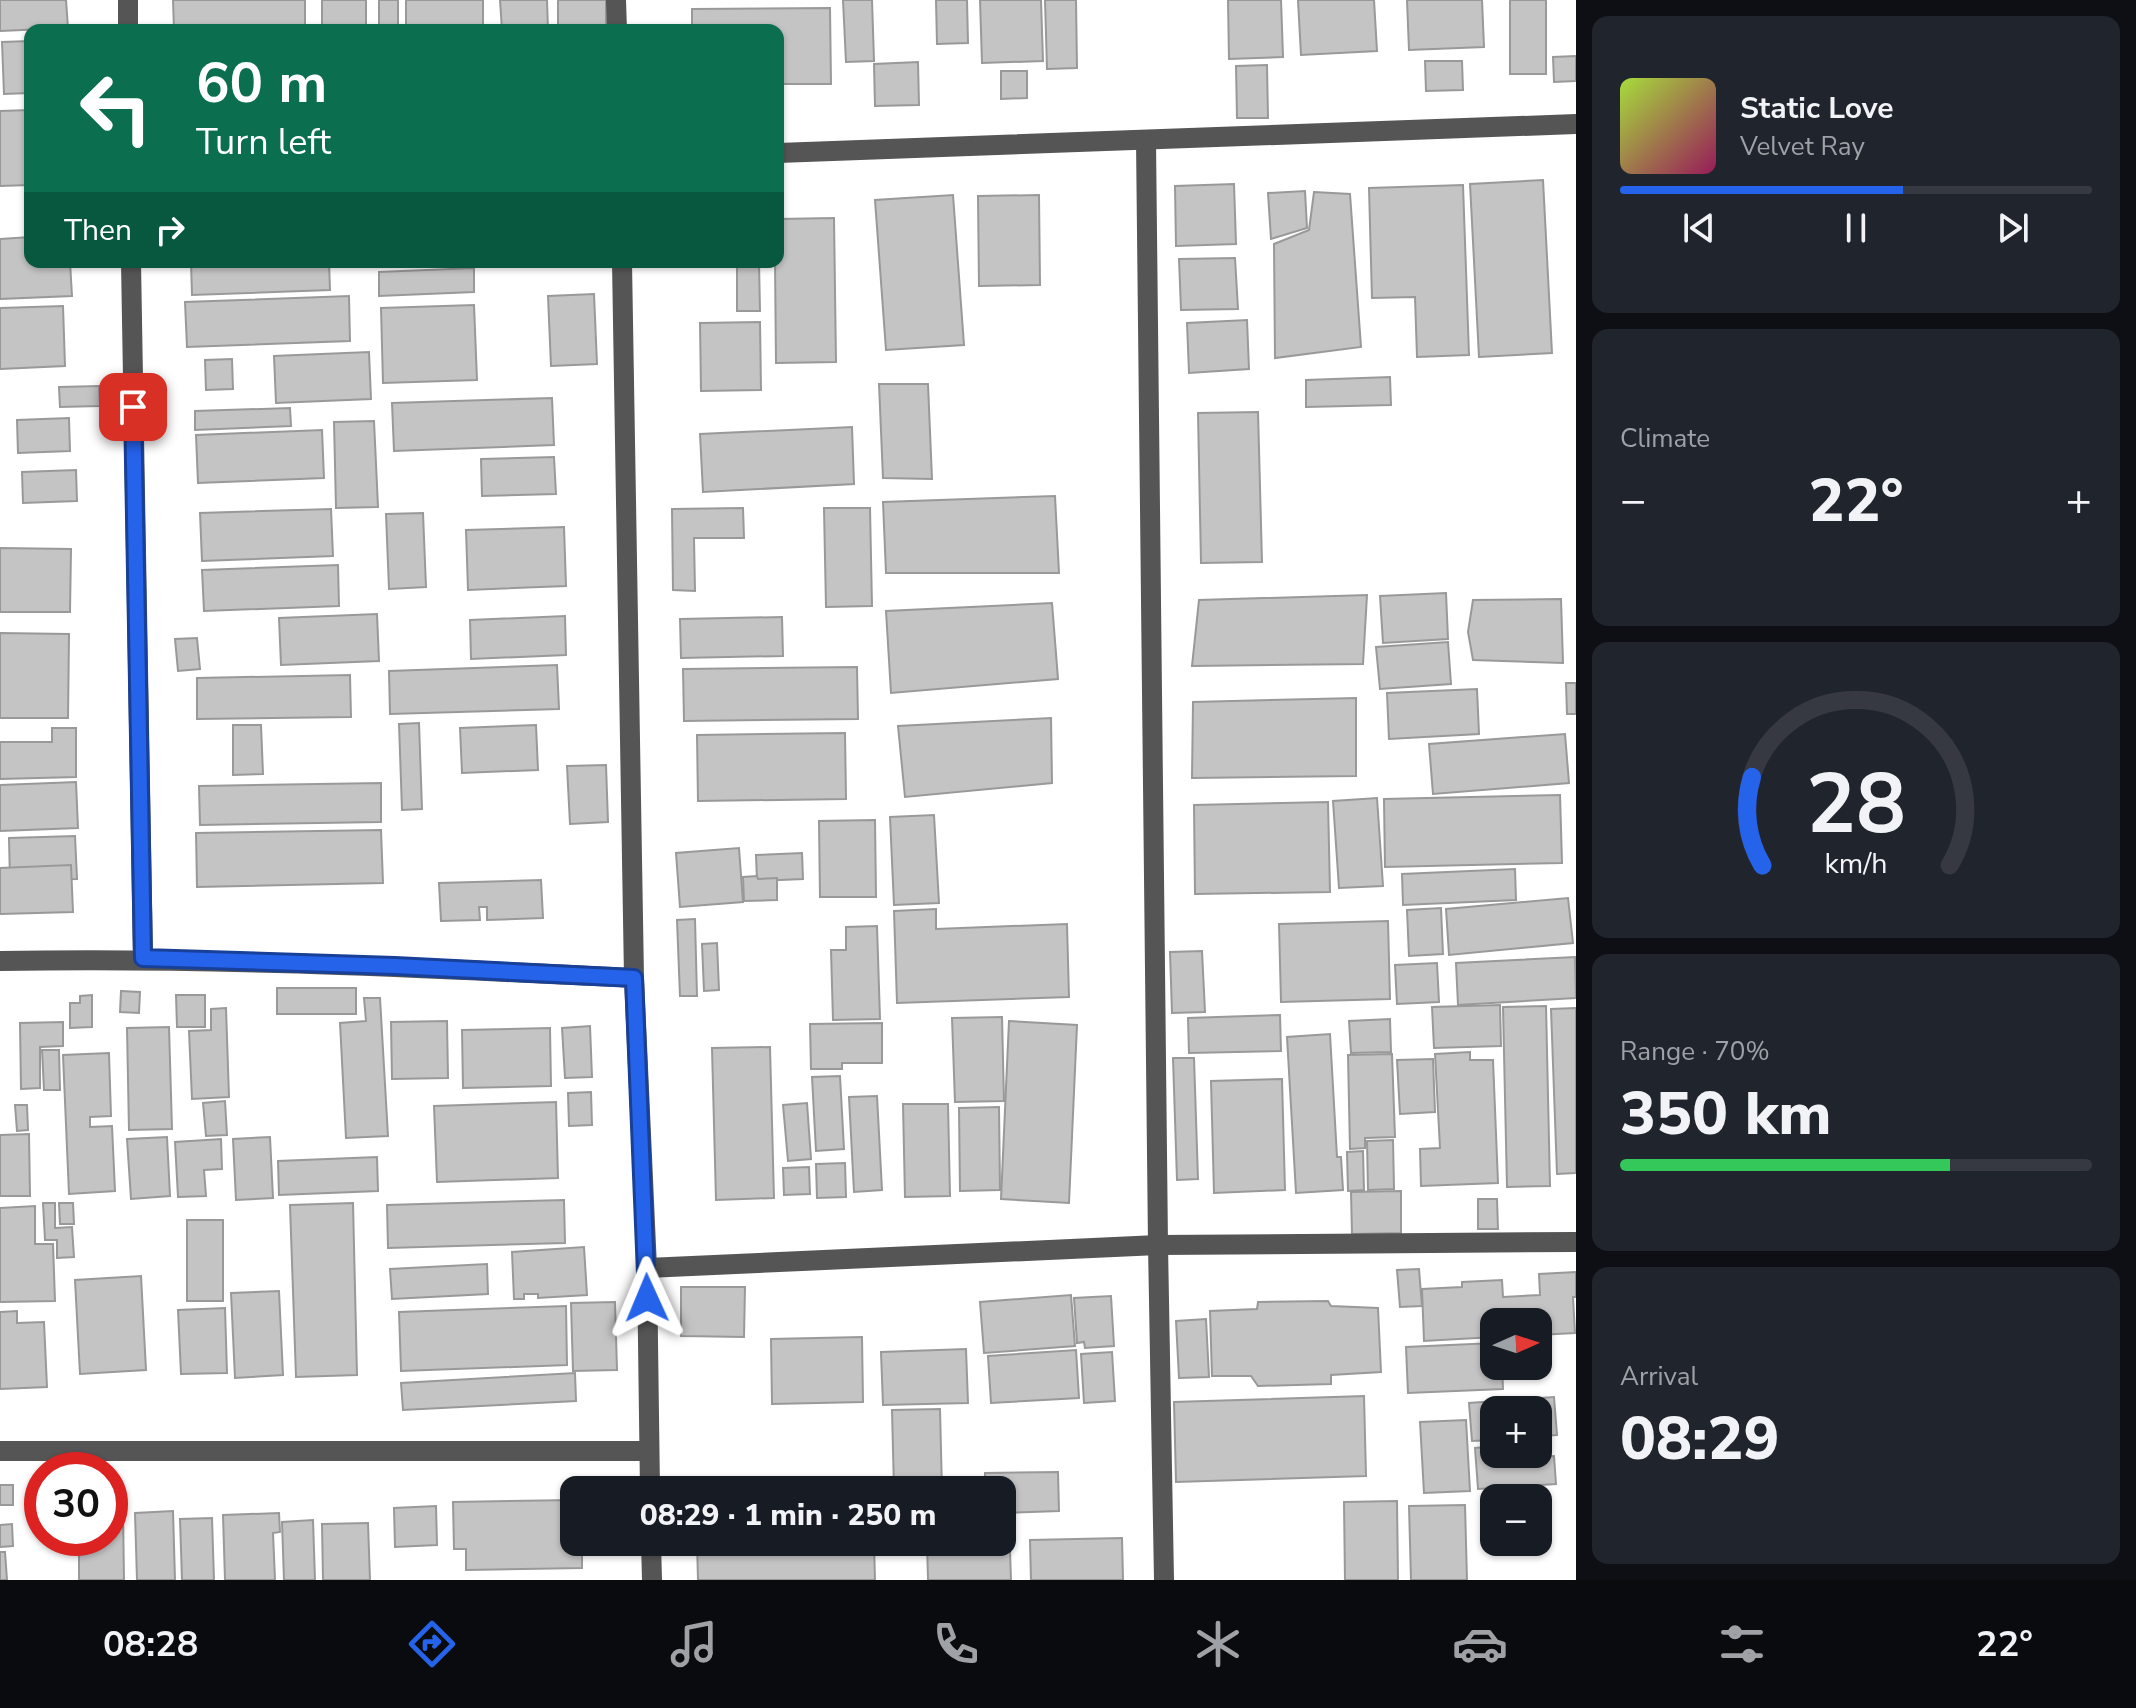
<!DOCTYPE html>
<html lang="en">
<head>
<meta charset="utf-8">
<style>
	:root { --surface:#171b24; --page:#20242c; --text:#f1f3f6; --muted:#9ea1a6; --line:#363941; --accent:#2563eb }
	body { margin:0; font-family:"Nunito Sans",sans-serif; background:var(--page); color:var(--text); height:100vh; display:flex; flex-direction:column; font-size:30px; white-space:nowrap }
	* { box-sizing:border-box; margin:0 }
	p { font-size:26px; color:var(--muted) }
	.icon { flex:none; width:44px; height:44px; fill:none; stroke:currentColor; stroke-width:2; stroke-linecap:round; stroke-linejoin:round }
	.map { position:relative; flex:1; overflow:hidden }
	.sheet { display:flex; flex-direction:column; gap:16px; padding:16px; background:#0d0f14; width:560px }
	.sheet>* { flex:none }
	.guide { position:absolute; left:24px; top:24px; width:760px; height:244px; border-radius:16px; box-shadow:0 2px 6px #0004; background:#0b6e4f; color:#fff; overflow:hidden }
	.needle { width:52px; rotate:87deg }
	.buttons { position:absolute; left:1480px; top:1308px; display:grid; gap:16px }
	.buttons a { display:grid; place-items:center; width:72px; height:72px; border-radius:16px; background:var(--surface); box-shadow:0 2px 6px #0004; font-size:40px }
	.speed { position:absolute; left:24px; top:1452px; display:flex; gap:16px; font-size:40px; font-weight:700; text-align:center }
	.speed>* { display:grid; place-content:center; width:104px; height:104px; border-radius:50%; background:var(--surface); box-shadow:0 2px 6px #0004; line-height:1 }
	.speed .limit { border:12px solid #d22; background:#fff; color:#111 }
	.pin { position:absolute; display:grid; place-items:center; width:68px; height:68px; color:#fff; margin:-34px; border-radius:16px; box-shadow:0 4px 12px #0006 }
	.me { position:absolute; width:88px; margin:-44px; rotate:359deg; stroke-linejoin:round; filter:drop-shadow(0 0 6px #0008) }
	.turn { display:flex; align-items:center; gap:28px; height:168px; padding:0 40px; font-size:36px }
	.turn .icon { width:104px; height:104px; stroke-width:2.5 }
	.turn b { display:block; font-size:56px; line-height:68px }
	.then { display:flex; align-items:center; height:76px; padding:0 40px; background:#0003; gap:16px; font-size:30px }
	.big { font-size:60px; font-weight:800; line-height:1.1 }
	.sheet .widget { flex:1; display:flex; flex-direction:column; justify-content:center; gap:12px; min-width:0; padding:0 28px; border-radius:16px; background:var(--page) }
	.sheet .dial { align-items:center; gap:0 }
	.dial svg { height:208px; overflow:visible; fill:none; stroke:var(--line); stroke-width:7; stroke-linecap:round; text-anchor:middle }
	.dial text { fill:var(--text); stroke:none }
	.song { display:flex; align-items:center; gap:24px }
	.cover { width:96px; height:96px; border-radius:12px; background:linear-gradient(135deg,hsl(80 70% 55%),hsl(330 70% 35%)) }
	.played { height:8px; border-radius:4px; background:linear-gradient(90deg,var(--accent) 60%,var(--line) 60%) }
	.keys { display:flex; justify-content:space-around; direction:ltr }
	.heat { display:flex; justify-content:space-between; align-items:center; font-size:44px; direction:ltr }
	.charge { height:12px; border-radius:6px; background:linear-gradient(90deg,#34c759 70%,var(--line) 0) }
	.trip { position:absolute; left:560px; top:1476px; width:456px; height:80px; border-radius:16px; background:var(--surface); box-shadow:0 2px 6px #0004; font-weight:800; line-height:80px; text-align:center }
	.dock { display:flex; height:128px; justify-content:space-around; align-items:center; background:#090b0e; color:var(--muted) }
	.dock .icon { width:56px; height:56px }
	.dock .current { color:var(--accent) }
	.dock b { font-size:36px; color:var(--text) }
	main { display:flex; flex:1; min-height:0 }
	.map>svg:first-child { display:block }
	.building { fill:#c4c4c4; stroke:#999; stroke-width:2 }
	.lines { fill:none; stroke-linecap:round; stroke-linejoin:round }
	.minor { stroke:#555; stroke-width:20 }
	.route-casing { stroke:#184099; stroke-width:20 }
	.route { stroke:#2563eb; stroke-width:14 }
</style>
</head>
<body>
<main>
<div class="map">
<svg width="1576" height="1580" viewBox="0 0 1576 1580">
	<rect width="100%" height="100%" fill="#fff"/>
	<g class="building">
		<polygon points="0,0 66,0 68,28 0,31"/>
		<polygon points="173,0 305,0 305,30 174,30"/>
		<rect x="322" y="0" width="44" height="30"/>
		<rect x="379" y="0" width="19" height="30"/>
		<polygon points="406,0 483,0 483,27 469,27 469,30 406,30"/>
		<polygon points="500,0 547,0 548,30 502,30"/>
		<rect x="558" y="0" width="48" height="30"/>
		<polygon points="843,0 872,0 874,61 846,62"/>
		<polygon points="936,0 967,0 968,43 937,44"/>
		<polygon points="980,0 1041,0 1043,61 982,63"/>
		<polygon points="1045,0 1076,0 1077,68 1047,69"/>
		<polygon points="1228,0 1281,0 1283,57 1229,59"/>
		<polygon points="1298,0 1374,0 1377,51 1301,55"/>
		<polygon points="1407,0 1482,0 1484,47 1409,50"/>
		<rect x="1510" y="0" width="36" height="74"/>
		<polygon points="830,8 831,84 778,84 778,30 692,30 692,9"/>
		<polygon points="30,41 30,93 4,94 2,42"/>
		<polygon points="1576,56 1576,81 1554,82 1553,57"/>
		<polygon points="1425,61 1462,61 1463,90 1426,91"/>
		<polygon points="918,62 919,105 875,106 874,64"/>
		<polygon points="1267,65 1268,118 1237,118 1236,66"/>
		<polygon points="1001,71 1027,71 1027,98 1001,99"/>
		<polygon points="30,110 30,185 0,186 0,111"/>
		<polygon points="1543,180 1552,353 1479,357 1470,184"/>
		<polygon points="1234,184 1236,244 1176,246 1175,186"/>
		<polygon points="1463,185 1469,355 1417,357 1415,297 1372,298 1369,188"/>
		<polygon points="1305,191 1307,228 1271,239 1268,193"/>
		<polygon points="1314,192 1350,194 1361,347 1275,358 1274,244 1309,230"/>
		<polygon points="953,195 964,345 886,350 875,200"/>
		<polygon points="1039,195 1040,285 979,286 978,196"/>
		<polygon points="834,218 836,362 776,363 775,262 778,262 778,219"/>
		<polygon points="30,237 30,262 70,262 72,296 0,299 0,239"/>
		<polygon points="1235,258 1238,309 1181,310 1179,259"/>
		<polygon points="191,262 329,262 330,290 192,295"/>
		<polygon points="737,262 759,262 760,311 737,311"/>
		<polygon points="474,268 474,292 379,296 379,272"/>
		<polygon points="594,294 597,364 551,366 548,296"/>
		<polygon points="349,296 350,341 187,347 185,302"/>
		<polygon points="474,305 477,380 383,383 381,308"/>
		<polygon points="63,306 65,366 0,369 0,308"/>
		<polygon points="1247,320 1249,369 1189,373 1187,323"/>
		<polygon points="760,322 761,390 701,391 700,323"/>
		<polygon points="369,352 371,399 276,403 274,356"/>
		<polygon points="232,359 233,389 206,390 205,360"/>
		<polygon points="1390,377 1391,405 1306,407 1306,380"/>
		<polygon points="879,384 928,384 932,479 883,478"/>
		<polygon points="99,386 100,406 60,407 59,387"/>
		<polygon points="552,398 554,445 394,451 392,403"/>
		<polygon points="290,408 291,426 195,430 195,411"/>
		<polygon points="1258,412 1262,562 1201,563 1198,413"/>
		<polygon points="69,418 70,451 18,453 17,420"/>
		<polygon points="374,421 378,507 336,508 334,422"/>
		<polygon points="852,427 854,484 703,492 700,434"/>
		<polygon points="322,430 324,478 198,483 196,435"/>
		<polygon points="554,457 556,494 482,496 481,459"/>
		<polygon points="76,470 77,501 23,503 22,472"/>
		<polygon points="1055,496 1059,573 886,573 883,502"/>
		<polygon points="743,508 744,538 694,538 695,591 673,590 672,509"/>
		<polygon points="824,508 870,508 872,606 826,607"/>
		<polygon points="331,509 333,556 202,561 200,513"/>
		<polygon points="423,513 426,587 389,589 386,514"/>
		<polygon points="564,527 566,586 468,590 466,530"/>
		<polygon points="0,548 71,549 70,612 0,612"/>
		<polygon points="338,565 339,606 204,611 202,570"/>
		<polygon points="1446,593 1448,639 1383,643 1380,596"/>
		<polygon points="1367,595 1363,664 1192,666 1199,600"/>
		<polygon points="1561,599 1563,663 1473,660 1468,632 1473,600"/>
		<polygon points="1052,603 1058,679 891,693 886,611"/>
		<polygon points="377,614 379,661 281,665 279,618"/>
		<polygon points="565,616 566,655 471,659 470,620"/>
		<polygon points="782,617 783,656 681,658 680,619"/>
		<polygon points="0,633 69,634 68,718 0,718"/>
		<polygon points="197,638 200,669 178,671 175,639"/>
		<polygon points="1448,642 1451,684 1380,689 1376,647"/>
		<polygon points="557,665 559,709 390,714 389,671"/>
		<polygon points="857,667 858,719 684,721 683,669"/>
		<polygon points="350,675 351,717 197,719 197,678"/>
		<polygon points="1566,683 1576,683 1576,714 1567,714"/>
		<polygon points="1477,689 1479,734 1389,739 1387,693"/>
		<polygon points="1356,698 1356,776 1192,778 1193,702"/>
		<polygon points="1051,718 1052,783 905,797 898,726"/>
		<polygon points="419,723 422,809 402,810 399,724"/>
		<polygon points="233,725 261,725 263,774 233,775"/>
		<polygon points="536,725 538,770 462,773 460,728"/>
		<polygon points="52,728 76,728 76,777 0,779 0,742 52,742"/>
		<polygon points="845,733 846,799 698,801 697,735"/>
		<polygon points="1565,734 1569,783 1433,794 1429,744"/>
		<polygon points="606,765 608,822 570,824 567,766"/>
		<polygon points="76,782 78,828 0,831 0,785"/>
		<polygon points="381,783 381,822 200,825 199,786"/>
		<polygon points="1560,795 1562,863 1385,867 1384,799"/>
		<polygon points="1377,798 1383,886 1339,888 1333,801"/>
		<polygon points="1328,802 1330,892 1195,894 1194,805"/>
		<polygon points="934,815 939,903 894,905 890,817"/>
		<polygon points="875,820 876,897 820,897 819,821"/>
		<polygon points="381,830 383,883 197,887 196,833"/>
		<polygon points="75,836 77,879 10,881 9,838"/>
		<polygon points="739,848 743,902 680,907 676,853"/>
		<polygon points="802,853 803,879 757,881 756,855"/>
		<polygon points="71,865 73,912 0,914 0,868"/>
		<polygon points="1515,869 1516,900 1403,905 1402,874"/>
		<polygon points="757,876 758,879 777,878 777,900 744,901 743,877"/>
		<polygon points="541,880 543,918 487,920 487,907 479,907 480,920 441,921 439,883"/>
		<polygon points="1568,898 1573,943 1449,955 1446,909"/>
		<polygon points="1441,908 1443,954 1409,956 1407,910"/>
		<polygon points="936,909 936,929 1067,924 1069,997 897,1003 894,911"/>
		<polygon points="695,919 697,996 680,996 677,920"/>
		<polygon points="1388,921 1390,999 1281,1002 1279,924"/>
		<polygon points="877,926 880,1019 833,1020 831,950 846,950 846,927"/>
		<polygon points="717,943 719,990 704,991 702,944"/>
		<polygon points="1202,951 1205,1012 1172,1013 1170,952"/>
		<polygon points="1575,957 1576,998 1458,1005 1456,963"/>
		<polygon points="1437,963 1439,1002 1397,1004 1395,965"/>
		<rect x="277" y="988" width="79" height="26"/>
		<polygon points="121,991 140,992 139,1013 120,1012"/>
		<polygon points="92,995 92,1027 70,1028 70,1003 80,1003 80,996"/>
		<polygon points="176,995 205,995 205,1027 177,1027"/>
		<polygon points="364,998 380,998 388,1136 346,1138 340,1023 366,1021"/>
		<polygon points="1500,1005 1501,1046 1434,1048 1432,1007"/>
		<polygon points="1546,1006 1550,1186 1507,1187 1503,1007"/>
		<polygon points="226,1008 229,1097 192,1099 189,1031 211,1030 211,1009"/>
		<polygon points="1576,1008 1576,1173 1557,1174 1551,1009"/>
		<polygon points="1280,1015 1281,1051 1189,1053 1188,1018"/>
		<polygon points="1002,1017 1004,1101 955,1102 952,1018"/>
		<polygon points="1390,1019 1391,1052 1351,1053 1349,1021"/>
		<polygon points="447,1021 448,1078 392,1079 391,1022"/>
		<polygon points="1009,1021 1077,1025 1069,1203 1001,1199"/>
		<polygon points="63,1022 63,1046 40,1047 40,1088 21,1089 20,1023"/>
		<polygon points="882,1023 882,1063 842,1063 842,1069 811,1069 810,1024"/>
		<polygon points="590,1026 592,1077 565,1078 562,1028"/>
		<polygon points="169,1027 172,1129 129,1130 127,1028"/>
		<polygon points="550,1028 551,1086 463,1088 462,1030"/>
		<polygon points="1330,1034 1337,1157 1341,1157 1343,1190 1296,1193 1287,1037"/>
		<polygon points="770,1047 774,1198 716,1200 712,1048"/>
		<polygon points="42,1050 59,1050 60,1090 44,1090"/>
		<polygon points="1470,1052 1470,1060 1493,1060 1498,1183 1421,1186 1420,1149 1440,1148 1435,1054"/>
		<polygon points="109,1053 111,1116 90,1117 90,1127 112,1126 115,1191 69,1194 63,1055"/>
		<polygon points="1392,1054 1395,1137 1365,1138 1365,1148 1350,1149 1348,1055"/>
		<polygon points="1173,1058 1194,1058 1198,1179 1177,1180"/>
		<polygon points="1433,1059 1435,1112 1400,1114 1397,1060"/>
		<polygon points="840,1076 844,1149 816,1151 812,1077"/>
		<polygon points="1282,1079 1285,1190 1214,1193 1211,1081"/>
		<polygon points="591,1092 592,1125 569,1126 568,1093"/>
		<polygon points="877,1096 882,1190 854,1192 849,1097"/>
		<polygon points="225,1101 227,1135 206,1136 203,1103"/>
		<polygon points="556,1102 558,1178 437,1182 434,1106"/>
		<polygon points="807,1103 811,1159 788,1161 783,1105"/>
		<polygon points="903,1104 948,1104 950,1196 905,1197"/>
		<polygon points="15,1105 27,1105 28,1130 17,1131"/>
		<polygon points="999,1107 1000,1190 960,1191 959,1108"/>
		<polygon points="29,1134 30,1196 0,1196 0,1135"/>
		<polygon points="167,1137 170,1196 131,1199 127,1139"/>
		<polygon points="270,1137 273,1198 236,1200 233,1139"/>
		<polygon points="221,1139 222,1169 204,1170 206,1196 178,1197 175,1142"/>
		<polygon points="1393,1140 1394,1189 1368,1190 1367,1141"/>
		<polygon points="1363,1151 1364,1190 1348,1191 1347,1152"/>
		<polygon points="377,1157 378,1191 279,1195 278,1161"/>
		<polygon points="845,1163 846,1197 817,1198 816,1164"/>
		<polygon points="809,1167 810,1194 784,1195 783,1168"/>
		<polygon points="1401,1191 1401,1233 1352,1234 1351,1192"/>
		<polygon points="1478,1199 1497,1199 1498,1229 1478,1229"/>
		<polygon points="564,1200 565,1243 388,1248 387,1205"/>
		<polygon points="43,1203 55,1203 55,1228 72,1227 74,1257 57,1258 57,1240 45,1240"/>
		<polygon points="59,1203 73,1203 74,1224 60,1224"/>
		<polygon points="353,1203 357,1375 296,1377 290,1205"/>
		<polygon points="35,1206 35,1244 53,1244 55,1301 0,1302 0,1208"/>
		<rect x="187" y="1220" width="36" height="81"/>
		<polygon points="584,1247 587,1295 538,1298 538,1294 524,1294 524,1299 514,1299 512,1252"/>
		<polygon points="487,1264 488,1294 392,1299 390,1269"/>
		<polygon points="1419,1269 1422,1306 1400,1307 1397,1270"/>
		<polygon points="1576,1272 1576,1297 1573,1297 1575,1333 1538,1335 1538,1322 1494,1322 1494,1337 1424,1341 1422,1289 1462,1287 1462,1282 1502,1280 1503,1297 1540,1295 1539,1274"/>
		<polygon points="141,1276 146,1370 80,1374 75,1280"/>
		<polygon points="681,1287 745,1287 744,1337 681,1336"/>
		<polygon points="279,1291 283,1375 235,1378 231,1293"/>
		<polygon points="1071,1295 1075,1346 984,1353 980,1302"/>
		<polygon points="1111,1296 1114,1346 1085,1348 1084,1342 1077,1343 1074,1298"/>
		<polygon points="1328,1301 1331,1306 1378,1308 1381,1372 1331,1375 1331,1384 1258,1386 1251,1376 1212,1376 1210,1311 1257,1309 1258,1302"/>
		<polygon points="615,1302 617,1370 573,1371 571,1303"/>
		<polygon points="566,1306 567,1365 401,1371 399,1312"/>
		<polygon points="225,1308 227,1373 181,1374 178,1310"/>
		<polygon points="17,1311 17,1323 44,1322 47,1387 0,1389 0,1312"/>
		<polygon points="1206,1319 1209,1377 1179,1378 1176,1321"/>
		<polygon points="862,1337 863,1402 772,1404 771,1339"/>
		<polygon points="1494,1343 1494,1366 1502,1366 1503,1389 1408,1393 1406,1347"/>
		<polygon points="966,1349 968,1403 883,1405 881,1352"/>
		<polygon points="1076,1350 1079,1398 991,1403 988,1356"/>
		<polygon points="1112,1352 1115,1401 1084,1403 1081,1354"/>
		<polygon points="575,1373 576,1401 403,1410 401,1383"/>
		<polygon points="1364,1396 1366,1476 1176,1482 1174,1402"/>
		<polygon points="1554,1397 1557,1435 1538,1436 1538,1410 1494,1410 1494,1440 1472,1441 1469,1403"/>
		<polygon points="940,1409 942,1490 894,1490 892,1410"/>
		<polygon points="1466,1420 1470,1491 1424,1493 1420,1422"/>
		<polygon points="1494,1446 1494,1454 1526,1454 1526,1458 1554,1456 1556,1484 1478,1489 1475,1448"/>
		<polygon points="1058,1472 1059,1511 1002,1513 1002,1490 985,1490 985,1473"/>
		<rect x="0" y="1485" width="13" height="20"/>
		<polygon points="574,1500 574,1542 582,1542 582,1568 466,1570 466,1549 454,1549 453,1502"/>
		<polygon points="1397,1501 1398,1580 1345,1580 1344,1502"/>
		<polygon points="1465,1505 1467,1580 1411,1580 1409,1506"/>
		<polygon points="436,1506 437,1545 395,1547 394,1508"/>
		<polygon points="110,1511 123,1511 124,1580 79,1580 79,1538 110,1538"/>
		<polygon points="173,1511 175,1580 137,1580 135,1513"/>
		<polygon points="279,1513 280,1532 273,1533 275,1580 225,1580 223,1515"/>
		<polygon points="212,1518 214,1580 182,1580 180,1519"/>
		<polygon points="313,1520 315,1580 284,1580 282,1522"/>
		<polygon points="1002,1520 1009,1520 1011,1580 928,1580 927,1542 1002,1542"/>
		<polygon points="368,1523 370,1580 323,1580 322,1524"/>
		<polygon points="12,1524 13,1546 0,1547 0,1525"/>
		<polygon points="1122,1538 1123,1580 1031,1580 1030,1540"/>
		<polygon points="697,1542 874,1542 875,1580 698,1580"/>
		<polygon points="0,1552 5,1552 7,1580 0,1580"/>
	</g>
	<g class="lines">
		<g class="minor">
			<polyline points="128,0 128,30"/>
			<polyline points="616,0 617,30"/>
			<polyline points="1146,140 1158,1245 1164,1580"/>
			<polyline points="778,153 1576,124"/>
			<polyline points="131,262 143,958"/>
			<polyline points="622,262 634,978 647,1268 650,1490"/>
			<path d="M0 961C212 957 423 968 634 978"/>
			<polyline points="647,1268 1158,1245 1576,1242"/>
			<polyline points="0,1451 648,1451"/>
			<polyline points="651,1542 652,1580"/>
		</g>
	</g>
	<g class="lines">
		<g class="route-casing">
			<polyline id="route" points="133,407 143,958 395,966 634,978 647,1298"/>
		</g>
		<use href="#route" class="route"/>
	</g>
</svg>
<div class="buttons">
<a><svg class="needle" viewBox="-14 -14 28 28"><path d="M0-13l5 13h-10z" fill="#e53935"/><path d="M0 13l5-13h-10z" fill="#9ea1a6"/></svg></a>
<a>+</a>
<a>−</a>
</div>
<div class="speed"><div class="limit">30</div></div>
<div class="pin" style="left:133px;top:407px;background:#d93025"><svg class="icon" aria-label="arrive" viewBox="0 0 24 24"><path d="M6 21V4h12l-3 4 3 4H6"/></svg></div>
<svg class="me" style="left:647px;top:1298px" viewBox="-20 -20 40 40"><path d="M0-17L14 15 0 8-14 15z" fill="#2563eb" stroke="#fff" stroke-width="4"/></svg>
<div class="trip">08:29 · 1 min · 250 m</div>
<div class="guide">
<div class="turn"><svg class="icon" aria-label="left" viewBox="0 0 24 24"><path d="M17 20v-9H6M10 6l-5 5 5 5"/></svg><div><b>60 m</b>Turn left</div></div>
<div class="then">Then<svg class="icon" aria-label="right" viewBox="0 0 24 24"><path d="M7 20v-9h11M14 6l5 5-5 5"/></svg></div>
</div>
</div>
<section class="sheet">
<div class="widget">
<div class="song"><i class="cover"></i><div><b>Static Love</b><p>Velvet Ray</p></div></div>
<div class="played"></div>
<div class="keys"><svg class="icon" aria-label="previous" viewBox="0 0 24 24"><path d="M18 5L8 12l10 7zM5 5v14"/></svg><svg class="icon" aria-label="pause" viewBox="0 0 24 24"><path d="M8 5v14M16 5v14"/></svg><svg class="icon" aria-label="next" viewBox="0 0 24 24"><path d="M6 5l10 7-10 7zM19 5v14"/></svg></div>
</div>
<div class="widget"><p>Climate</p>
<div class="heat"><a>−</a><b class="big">22°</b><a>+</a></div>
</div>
<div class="widget dial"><svg viewBox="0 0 100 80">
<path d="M14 69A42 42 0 1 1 86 69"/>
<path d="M14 69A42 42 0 0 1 10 35" stroke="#2563eb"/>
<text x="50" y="56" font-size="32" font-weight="700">28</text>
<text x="50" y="72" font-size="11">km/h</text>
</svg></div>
<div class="widget"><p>Range · 70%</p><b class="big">350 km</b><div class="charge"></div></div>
<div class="widget"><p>Arrival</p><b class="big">08:29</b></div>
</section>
</main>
<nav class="dock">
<b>08:28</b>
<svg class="icon current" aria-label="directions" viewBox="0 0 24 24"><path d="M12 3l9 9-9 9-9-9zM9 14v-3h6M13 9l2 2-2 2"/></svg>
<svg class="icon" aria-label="music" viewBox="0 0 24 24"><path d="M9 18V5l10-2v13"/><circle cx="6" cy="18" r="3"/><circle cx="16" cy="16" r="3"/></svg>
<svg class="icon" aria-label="phone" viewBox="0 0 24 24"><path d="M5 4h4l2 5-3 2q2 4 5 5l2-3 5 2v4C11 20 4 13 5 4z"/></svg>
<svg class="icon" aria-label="climate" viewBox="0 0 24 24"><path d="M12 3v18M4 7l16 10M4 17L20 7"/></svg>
<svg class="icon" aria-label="car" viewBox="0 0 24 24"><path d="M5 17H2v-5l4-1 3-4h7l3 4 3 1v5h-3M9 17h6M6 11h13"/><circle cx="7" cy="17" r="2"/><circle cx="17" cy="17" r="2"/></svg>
<svg class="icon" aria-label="filters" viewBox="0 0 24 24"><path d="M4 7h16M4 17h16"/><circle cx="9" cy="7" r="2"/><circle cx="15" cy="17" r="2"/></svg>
<b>22°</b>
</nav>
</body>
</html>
